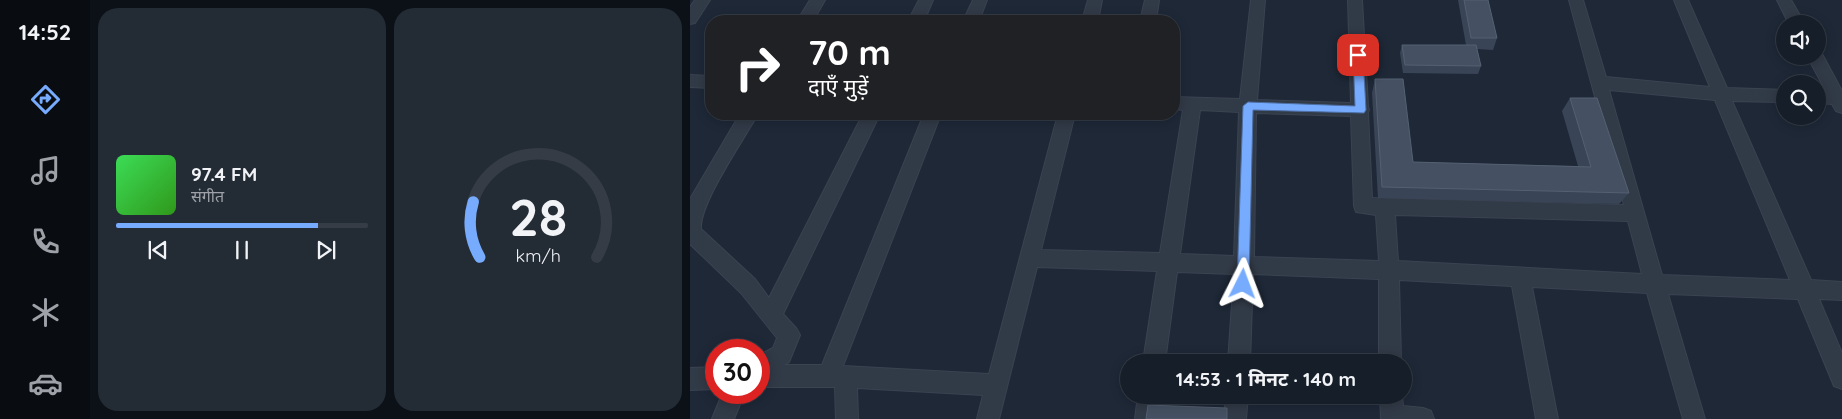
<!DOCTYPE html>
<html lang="hi">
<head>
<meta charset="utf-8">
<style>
	:root { --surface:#161e29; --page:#232b35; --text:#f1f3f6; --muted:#9ea2a8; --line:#353c46; --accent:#77abfd }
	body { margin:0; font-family:Quicksand,"Noto Sans Devanagari",sans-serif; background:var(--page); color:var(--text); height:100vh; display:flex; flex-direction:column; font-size:19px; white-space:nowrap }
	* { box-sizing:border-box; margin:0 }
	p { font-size:16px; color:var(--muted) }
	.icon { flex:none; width:28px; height:28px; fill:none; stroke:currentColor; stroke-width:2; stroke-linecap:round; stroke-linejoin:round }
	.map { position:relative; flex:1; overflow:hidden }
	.drawer { display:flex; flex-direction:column; gap:8px; padding:8px; background:#0c1017; width:600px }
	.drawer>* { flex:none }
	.guide { position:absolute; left:15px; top:15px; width:475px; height:105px; border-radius:20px; box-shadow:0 2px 12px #0003,0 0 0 1px var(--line); background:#202124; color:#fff; overflow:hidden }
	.buttons { position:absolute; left:1086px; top:15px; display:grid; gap:10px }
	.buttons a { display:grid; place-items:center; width:50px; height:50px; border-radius:50%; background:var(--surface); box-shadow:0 2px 12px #0003,0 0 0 1px var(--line); font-size:25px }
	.speed { position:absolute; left:15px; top:339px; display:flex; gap:10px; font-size:25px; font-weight:700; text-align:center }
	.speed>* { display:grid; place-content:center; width:65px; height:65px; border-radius:50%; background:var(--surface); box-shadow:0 2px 12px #0003,0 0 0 1px var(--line); line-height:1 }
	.speed .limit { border:8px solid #d22; background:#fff; color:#111 }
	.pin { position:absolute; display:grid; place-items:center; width:42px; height:42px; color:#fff; margin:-21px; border-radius:10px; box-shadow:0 2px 8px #0006 }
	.me { position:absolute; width:55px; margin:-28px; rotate:3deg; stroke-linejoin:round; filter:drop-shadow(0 0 4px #0008) }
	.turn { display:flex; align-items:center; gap:18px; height:105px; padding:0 20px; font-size:22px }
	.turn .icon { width:65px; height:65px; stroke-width:2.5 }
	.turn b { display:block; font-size:35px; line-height:42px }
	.drawer .widget { flex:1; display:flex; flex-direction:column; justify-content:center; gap:8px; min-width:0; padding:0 18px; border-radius:20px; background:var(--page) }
	.drawer .dial { align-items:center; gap:0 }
	.dial svg { height:130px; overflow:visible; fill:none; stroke:var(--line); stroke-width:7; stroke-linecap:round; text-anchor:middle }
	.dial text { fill:var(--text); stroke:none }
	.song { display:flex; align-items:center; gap:15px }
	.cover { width:60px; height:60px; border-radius:8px; background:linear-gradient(135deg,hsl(130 70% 55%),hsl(110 70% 35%)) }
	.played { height:5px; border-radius:2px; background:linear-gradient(90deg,var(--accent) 80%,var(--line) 80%) }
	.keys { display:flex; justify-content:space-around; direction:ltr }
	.drawer .tiles { flex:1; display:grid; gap:8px; grid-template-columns:repeat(2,1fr) }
	.trip { position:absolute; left:430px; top:354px; width:292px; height:50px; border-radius:25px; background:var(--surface); box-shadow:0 2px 12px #0003,0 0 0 1px var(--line); font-weight:700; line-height:50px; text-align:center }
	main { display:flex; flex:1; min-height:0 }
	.tab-bar { display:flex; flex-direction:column; width:90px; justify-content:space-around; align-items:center; background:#090c10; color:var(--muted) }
	.tab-bar .icon { width:35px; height:35px }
	.tab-bar .selected { color:var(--accent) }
	.tab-bar b { font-size:22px; color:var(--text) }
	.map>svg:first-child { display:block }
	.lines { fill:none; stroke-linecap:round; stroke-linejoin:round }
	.minor-casing { stroke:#3b4351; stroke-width:2 }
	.minor { fill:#313a47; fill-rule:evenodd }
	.wall { fill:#394456 }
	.shaded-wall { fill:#293445 }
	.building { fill:#455162; stroke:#556072 }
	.route { fill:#77abfd; stroke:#4d6fa4 }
</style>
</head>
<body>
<main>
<nav class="tab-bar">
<b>14:52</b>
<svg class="icon selected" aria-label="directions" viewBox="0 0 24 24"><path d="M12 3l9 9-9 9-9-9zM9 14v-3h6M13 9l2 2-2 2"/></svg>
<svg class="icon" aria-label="music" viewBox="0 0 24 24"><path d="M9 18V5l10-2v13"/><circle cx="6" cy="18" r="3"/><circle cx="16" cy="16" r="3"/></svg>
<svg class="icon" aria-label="phone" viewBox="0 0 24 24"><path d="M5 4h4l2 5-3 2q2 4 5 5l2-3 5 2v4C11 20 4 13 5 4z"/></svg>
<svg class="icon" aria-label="climate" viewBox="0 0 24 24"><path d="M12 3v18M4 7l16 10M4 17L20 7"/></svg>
<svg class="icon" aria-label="car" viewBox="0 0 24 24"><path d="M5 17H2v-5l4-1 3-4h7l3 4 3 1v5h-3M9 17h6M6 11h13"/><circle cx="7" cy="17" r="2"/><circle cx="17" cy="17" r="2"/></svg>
</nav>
<section class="drawer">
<div class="tiles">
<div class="widget">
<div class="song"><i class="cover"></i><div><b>97.4 FM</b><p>संगीत</p></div></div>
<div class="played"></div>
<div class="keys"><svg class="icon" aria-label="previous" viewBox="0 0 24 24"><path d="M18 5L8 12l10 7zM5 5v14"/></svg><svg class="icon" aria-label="pause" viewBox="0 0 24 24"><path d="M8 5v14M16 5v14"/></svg><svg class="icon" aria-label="next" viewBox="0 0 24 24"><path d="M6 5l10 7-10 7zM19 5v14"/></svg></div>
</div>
<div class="widget dial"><svg viewBox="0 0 100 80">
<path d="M14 69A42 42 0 1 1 86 69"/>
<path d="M14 69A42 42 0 0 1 10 35" stroke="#77abfd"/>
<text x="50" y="56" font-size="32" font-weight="700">28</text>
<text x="50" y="72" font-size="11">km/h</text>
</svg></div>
</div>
</section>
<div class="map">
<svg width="1152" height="419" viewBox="0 0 1152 419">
	<rect width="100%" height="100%" fill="#1e2837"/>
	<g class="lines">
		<g class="minor-casing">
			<g id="minor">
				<polygon points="5,0 20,0 5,23 0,24 0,7"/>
				<polygon points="120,0 135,0 123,21 107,21"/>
				<polygon points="229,0 243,0 234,21 218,21"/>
				<polygon points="283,0 297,0 289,21 273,21"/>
				<polygon points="398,0 412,0 408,21 392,21"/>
				<polygon points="455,0 469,0 466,21 450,21"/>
				<path d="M561 0H575L567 100 661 103 658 0H672L678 106 679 110 678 113 682 198 934 205 879 0H893L916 77 1020 87 984 0H998L1037 88 1095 90V102L1042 101 1121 280 1152 282V300L1129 299 1152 353V389L1144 386 1108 299 978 294 1015 419H993L957 293 842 287 868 419H846L822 286 709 280 711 362H689V279L563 274 560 362H538L544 274 487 272 475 362H453L467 271 347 267 309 419H287L293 395 167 388 168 419H146L145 387H69V355L83 348 87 338 51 293 0 244V199L50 114H68C54 139 9 204 11 229L65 279 79 298 173 114H190L93 314 106 328 110 335 99 362 94 365H132L234 114H251L153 366 299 374 368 114H385L351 250 470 253 493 110 484 109V97L550 99ZM919 90 1025 100 1100 280 972 275ZM510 110 549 112 544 256 490 254ZM566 113 661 116 664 206 666 212 686 215 689 261 564 257ZM705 215 938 221 952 274 708 261Z"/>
				<polygon points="1087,0 1101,0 1115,24 1099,24"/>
				<polygon points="1128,51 1131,52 1152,91 1152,113 1146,111 1142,104 1128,103 1128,91 1136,91 1117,56 1128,56"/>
				<polygon points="0,75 21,76 21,88 0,87"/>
				<polygon points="26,367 26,389 0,390 0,368"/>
				<polygon points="33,392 55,392 44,419 22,419"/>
				<polygon points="448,395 470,395 467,419 445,419"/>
				<polygon points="536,395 558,395 556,419 534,419"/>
				<polygon points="690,395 712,395 713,406 733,408 741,411 744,419 691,419"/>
			</g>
		</g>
		<use href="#minor" class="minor"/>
	</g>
	<g class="wall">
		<polygon points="768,0 798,0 807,38 803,50 787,49 791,66 788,74 713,73 710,53 712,45 776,45"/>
		<polygon points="685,79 723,162 888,166 872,111 880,98 939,193 929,204 688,198 682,93"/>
	</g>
	<polygon class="shaded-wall" points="537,408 538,413 538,419 537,419"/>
	<g class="building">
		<polygon points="774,0 798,0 807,38 781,38"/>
		<polygon points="712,45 786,45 791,66 715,65"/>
		<polygon points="685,79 713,79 723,162 901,167 880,98 907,98 939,193 692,187"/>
		<polygon points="458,405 537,408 537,419 456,419"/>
	</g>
	<polygon class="route" points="668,52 673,55 676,110 674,113 563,110 559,284 557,288 553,290 549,288 547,284 553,106 558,102 665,106 663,55"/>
</svg>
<div class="buttons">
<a><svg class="icon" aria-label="sound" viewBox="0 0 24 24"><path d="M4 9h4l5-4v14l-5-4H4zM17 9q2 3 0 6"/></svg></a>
<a><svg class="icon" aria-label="search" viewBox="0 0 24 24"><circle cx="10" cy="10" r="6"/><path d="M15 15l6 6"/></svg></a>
</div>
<div class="speed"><div class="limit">30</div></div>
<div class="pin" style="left:668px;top:55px;background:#d93025"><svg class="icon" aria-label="arrive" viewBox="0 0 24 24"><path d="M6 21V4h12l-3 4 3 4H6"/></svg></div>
<svg class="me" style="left:553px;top:284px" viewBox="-20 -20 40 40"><path d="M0-17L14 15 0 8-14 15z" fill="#77abfd" stroke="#fff" stroke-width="4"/></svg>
<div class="trip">14:53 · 1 मिनट · 140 m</div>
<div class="guide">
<div class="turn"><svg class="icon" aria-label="right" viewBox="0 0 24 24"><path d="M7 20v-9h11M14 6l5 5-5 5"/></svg><div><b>70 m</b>दाएँ मुड़ें</div></div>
</div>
</div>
</main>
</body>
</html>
